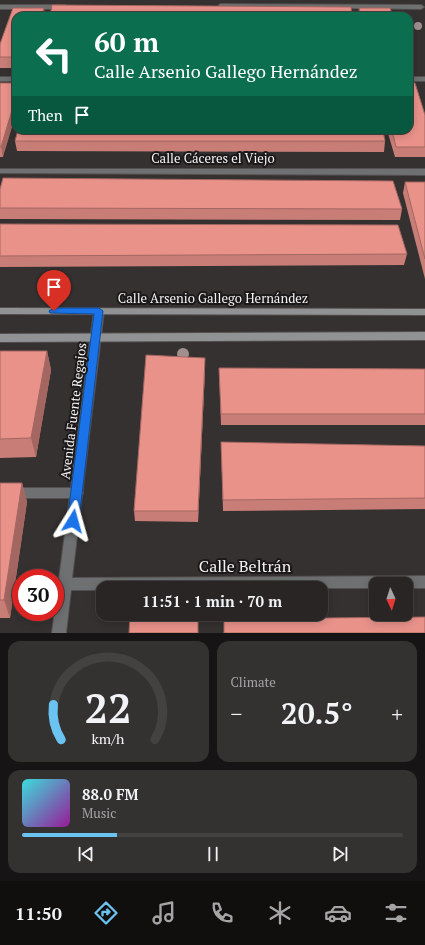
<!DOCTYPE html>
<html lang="en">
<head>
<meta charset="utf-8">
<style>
	:root { --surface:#282524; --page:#343131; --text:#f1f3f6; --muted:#a5a5a6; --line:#444241; --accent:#6bc3f2 }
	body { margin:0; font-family:"PT Serif",serif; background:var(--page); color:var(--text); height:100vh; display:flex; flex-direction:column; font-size:15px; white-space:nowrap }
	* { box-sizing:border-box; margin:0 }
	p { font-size:13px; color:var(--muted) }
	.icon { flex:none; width:22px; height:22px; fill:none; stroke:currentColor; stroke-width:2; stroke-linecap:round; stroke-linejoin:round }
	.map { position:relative; height:633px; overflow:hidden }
	.details { display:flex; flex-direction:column; gap:8px; padding:8px; background:#161414; flex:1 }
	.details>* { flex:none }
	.guide { position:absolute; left:12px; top:12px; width:401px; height:122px; border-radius:12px; box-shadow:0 2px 10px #0003,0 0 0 1px var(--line); background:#0b6e4f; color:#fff; overflow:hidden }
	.needle { width:26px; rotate:176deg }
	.controls { position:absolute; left:369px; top:577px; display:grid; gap:8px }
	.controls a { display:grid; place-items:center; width:44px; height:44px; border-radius:8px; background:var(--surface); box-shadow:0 2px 10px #0003,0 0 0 1px var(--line); font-size:20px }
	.speed { position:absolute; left:12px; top:569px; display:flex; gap:8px; font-size:20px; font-weight:700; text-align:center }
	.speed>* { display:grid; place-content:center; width:52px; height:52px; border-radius:50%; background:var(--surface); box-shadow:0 2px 10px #0003,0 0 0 1px var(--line); line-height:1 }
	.speed .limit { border:6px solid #d22; background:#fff; color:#111 }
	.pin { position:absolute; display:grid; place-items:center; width:34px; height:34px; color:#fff; margin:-41px -17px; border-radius:50% 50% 50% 0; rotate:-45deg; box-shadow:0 0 4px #0007 }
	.pin .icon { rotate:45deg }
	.me { position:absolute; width:44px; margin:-22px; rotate:8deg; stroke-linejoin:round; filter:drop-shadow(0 0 3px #0008) }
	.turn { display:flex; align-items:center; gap:14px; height:84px; padding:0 16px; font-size:18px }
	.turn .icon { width:52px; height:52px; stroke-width:2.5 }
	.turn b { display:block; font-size:28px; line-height:34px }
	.then { display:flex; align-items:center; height:38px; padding:0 16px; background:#0003; gap:8px; font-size:15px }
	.big { font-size:30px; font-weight:800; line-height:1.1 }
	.details .tile { flex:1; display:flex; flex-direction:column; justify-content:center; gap:6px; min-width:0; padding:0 14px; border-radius:12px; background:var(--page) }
	.details .dial { align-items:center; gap:0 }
	.dial svg { height:104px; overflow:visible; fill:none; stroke:var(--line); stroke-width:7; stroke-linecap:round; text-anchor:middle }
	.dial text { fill:var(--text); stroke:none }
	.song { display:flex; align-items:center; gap:12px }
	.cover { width:48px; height:48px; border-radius:6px; background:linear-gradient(135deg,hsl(180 70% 55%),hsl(300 70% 35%)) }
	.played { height:4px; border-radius:2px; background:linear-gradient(90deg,var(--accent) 25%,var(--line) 25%) }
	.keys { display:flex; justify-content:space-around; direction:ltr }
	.heat { display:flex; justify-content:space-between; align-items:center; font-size:22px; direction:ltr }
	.details .tiles { flex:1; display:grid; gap:8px; grid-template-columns:1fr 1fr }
	.tile:last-child { grid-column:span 2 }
	.trip { position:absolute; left:96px; top:581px; width:232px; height:40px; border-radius:12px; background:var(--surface); box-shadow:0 2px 10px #0003,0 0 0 1px var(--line); font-weight:800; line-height:40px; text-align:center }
	.menu { display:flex; height:64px; justify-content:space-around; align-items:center; background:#100f0e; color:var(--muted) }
	.menu .icon { width:28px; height:28px }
	.menu .current { color:var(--accent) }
	.menu b { font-size:18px; color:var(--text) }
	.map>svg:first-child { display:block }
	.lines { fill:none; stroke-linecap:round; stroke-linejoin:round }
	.pedestrian-casing { stroke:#54504f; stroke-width:2 }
	.minor-casing { stroke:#54504f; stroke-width:2 }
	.secondary-casing { stroke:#54504f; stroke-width:2 }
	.pedestrian { fill:#6e7071; fill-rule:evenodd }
	.minor { fill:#6e7071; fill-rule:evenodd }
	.secondary { fill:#909294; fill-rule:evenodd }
	.tree { fill:#9f908e }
	.wall { fill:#c87e77 }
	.shaded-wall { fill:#a36661 }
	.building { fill:#e9928a; stroke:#a36661 }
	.route { fill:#1a73e8; stroke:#114b97 }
	.labels { text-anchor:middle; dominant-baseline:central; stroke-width:4; stroke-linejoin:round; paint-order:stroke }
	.street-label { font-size:13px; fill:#f6f3f3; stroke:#1b1919 }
	.near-street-label { font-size:16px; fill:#f6f3f3; stroke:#1b1919 }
</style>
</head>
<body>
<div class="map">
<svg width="425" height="633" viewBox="0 0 425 633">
	<rect width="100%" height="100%" fill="#353130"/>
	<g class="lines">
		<g class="pedestrian-casing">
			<polygon id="pedestrian" points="0,488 77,488 81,489 83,493 81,497 77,498 0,498"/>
		</g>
		<g class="minor-casing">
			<g id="minor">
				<polygon points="221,4 421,5 424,7 421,9 219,7 219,5"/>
				<polygon points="0,5 65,5 68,7 65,9 0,9"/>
				<rect x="0" y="77" width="16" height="4"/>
				<rect x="409" y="77" width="16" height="4"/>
				<polygon points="0,169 425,169 425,175 0,173"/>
				<polygon points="99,308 104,311 72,578 425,576 425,588 406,588 406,584 376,584 376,588 103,588 103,590 71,590 66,633 52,633 94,311"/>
			</g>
		</g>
		<g class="secondary-casing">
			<g id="secondary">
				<polygon points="0,308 425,309 425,315 0,314"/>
				<polygon points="425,332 425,340 0,342 0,334"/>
			</g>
		</g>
		<use href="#pedestrian" class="pedestrian"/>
		<use href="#minor" class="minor"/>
		<use href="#secondary" class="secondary"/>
	</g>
	<g class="tree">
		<circle cx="418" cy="26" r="4"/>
		<circle cx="183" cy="354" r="6"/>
	</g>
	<g class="wall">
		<polygon points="13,8 44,8 45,16 16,16 16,68 0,68 0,44"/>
		<polygon points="359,8 393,16 358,16"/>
		<polygon points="0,83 3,157 0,157"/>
		<polygon points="425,115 425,157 395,157 387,130 409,130"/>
		<polygon points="15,141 385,141 384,152 17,151"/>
		<polygon points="405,182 425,182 425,279 403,193"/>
		<polygon points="0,189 402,209 400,220 0,219"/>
		<polygon points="0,224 407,254 404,265 0,267"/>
		<polygon points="0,351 47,351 51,370 36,457 0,458"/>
		<polygon points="205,358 205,369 198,522 135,521 134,511"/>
		<polygon points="219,368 425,369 425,425 221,425"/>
		<polygon points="221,442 425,446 425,509 223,511"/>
		<polygon points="0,483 22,483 27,502 10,618 0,618"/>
	</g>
	<g class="shaded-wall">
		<polygon points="44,8 45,16 41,16"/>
		<polygon points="16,97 16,114 3,157 1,147"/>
		<polygon points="47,351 51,370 36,457 31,438"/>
		<polygon points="205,358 205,369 198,522 198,511"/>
		<polygon points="22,483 27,502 10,618 4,600"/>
	</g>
	<g class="building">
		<polygon points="52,5 351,7 352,16 50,16"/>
		<polygon points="13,8 44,8 41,16 16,16 16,57 0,57 0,44"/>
		<polygon points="359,8 390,8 393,16 361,16"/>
		<polygon points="0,83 16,83 16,97 1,147 0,147"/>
		<polygon points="409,83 415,83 425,115 425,147 396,147 392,130 409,130"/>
		<polygon points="18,130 383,130 385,141 15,141"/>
		<polygon points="3,178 393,181 402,209 0,208 0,189"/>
		<polygon points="405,182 425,182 425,259"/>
		<polygon points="0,224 398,225 407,254 0,256"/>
		<polygon points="0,351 47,351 31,438 0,439"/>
		<polygon points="146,355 205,358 198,511 134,511"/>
		<polygon points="219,368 425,369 425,414 221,414"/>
		<polygon points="221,442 425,446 425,498 223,500"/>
		<polygon points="0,483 22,483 4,600 0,600"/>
		<polygon points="130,614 198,614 198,633 129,633"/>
		<polygon points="425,617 425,633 224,633 224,619"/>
	</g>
	<polygon class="route" points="54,308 99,308 103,311 79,521 77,525 73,526 69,525 67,521 94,314 50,313 49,311"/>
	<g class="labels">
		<g class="street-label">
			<text x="213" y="158">Calle Cáceres el Viejo</text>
			<text x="213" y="298">Calle Arsenio Gallego Hernández</text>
			<text transform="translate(73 411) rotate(-83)">Avenida Fuente Regajos</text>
		</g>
		<g class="near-street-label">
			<text x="245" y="566">Calle Beltrán</text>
		</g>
	</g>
</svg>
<div class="controls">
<a><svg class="needle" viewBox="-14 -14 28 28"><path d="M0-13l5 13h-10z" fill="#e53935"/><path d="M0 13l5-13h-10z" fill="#a5a5a6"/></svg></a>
</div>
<div class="speed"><div class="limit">30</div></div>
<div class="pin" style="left:54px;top:311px;background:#d93025"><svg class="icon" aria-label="arrive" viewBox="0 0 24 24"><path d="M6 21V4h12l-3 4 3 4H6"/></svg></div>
<svg class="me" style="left:73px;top:521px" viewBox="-20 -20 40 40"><path d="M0-17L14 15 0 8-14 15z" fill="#1a73e8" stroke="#fff" stroke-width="4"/></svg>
<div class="trip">11:51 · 1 min · 70 m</div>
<div class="guide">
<div class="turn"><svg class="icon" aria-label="left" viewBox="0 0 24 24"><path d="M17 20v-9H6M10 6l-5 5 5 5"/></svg><div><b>60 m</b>Calle Arsenio Gallego Hernández</div></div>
<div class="then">Then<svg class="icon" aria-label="arrive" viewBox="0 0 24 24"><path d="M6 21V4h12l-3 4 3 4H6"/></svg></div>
</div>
</div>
<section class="details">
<div class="tiles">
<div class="tile dial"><svg viewBox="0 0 100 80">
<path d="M14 69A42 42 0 1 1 86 69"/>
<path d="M14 69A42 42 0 0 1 8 42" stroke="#6bc3f2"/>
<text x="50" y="56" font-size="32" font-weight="700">22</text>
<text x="50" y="72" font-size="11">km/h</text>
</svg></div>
<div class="tile"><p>Climate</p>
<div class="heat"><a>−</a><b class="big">20.5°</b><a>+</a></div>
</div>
<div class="tile">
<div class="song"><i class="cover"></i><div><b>88.0 FM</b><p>Music</p></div></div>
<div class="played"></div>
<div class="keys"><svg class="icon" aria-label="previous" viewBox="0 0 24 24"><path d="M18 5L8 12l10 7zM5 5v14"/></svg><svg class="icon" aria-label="pause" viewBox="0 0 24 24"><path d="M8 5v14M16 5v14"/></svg><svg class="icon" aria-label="next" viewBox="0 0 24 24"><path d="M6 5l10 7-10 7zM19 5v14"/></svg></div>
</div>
</div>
</section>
<nav class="menu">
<b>11:50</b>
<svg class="icon current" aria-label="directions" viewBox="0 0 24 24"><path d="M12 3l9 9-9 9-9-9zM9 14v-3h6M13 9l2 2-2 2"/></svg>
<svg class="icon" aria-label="music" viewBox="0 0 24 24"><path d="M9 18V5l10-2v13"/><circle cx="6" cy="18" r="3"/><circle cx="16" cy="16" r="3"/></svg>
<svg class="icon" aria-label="phone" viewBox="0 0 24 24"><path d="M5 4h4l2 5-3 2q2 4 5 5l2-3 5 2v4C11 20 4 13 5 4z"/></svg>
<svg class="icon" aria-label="climate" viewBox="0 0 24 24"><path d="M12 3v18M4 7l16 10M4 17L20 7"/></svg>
<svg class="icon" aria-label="car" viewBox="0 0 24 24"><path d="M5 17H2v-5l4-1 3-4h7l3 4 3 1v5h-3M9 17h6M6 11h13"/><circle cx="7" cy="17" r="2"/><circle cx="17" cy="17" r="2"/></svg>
<svg class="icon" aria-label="filters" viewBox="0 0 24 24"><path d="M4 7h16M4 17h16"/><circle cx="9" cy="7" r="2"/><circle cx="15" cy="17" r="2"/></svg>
</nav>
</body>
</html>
